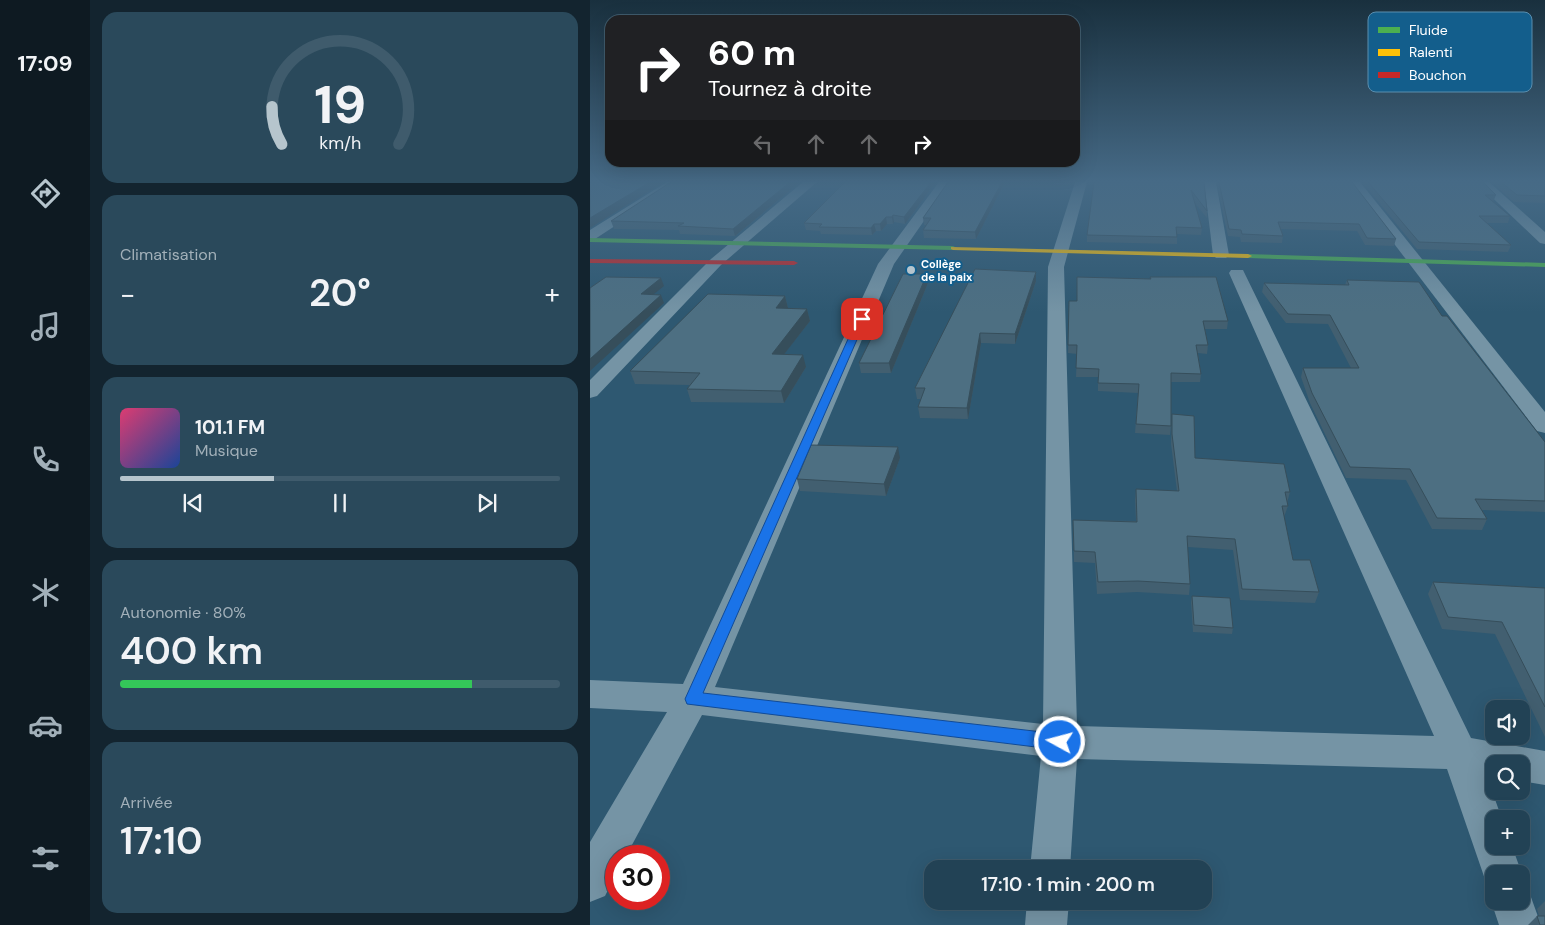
<!DOCTYPE html>
<html lang="fr">
<head>
<meta charset="utf-8">
<style>
	:root { --surface:#224255; --page:#2a495b; --text:#f1f3f6; --muted:#a2b0b9; --line:#3f5b6c; --accent:#b6c5cd }
	body { margin:0; font-family:"DM Sans",sans-serif; background:var(--page); color:var(--text); height:100vh; display:flex; flex-direction:column; font-size:19px; white-space:nowrap }
	* { box-sizing:border-box; margin:0 }
	p { font-size:16px; color:var(--muted) }
	.icon { flex:none; width:28px; height:28px; fill:none; stroke:currentColor; stroke-width:2; stroke-linecap:round; stroke-linejoin:round }
	.map { position:relative; flex:1; overflow:hidden }
	.drawer { display:flex; flex-direction:column; gap:12px; padding:12px; background:#13242f; width:500px }
	.drawer>* { flex:none }
	.top-card { position:absolute; left:15px; top:15px; width:475px; height:152px; border-radius:15px; box-shadow:0 5px 20px #0002,0 0 0 1px var(--line); background:#202124; color:#fff; overflow:hidden }
	.tools { position:absolute; left:895px; top:700px; display:grid; gap:10px }
	.tools a { display:grid; place-items:center; width:45px; height:45px; border-radius:10px; background:var(--surface); box-shadow:0 5px 20px #0002,0 0 0 1px var(--line); font-size:25px }
	.speed { position:absolute; left:15px; top:845px; display:flex; gap:10px; font-size:25px; font-weight:700; text-align:center }
	.speed>* { display:grid; place-content:center; width:65px; height:65px; border-radius:50%; background:var(--surface); box-shadow:0 5px 20px #0002,0 0 0 1px var(--line); line-height:1 }
	.speed .limit { border:8px solid #d22; background:#fff; color:#111 }
	.pin { position:absolute; display:grid; place-items:center; width:42px; height:42px; color:#fff; margin:-21px; border-radius:10px; box-shadow:0 2px 8px #0006 }
	.me { position:absolute; width:55px; margin:-28px; rotate:277deg; stroke-linejoin:round; filter:drop-shadow(0 0 4px #0008) }
	.turn { display:flex; align-items:center; gap:18px; height:105px; padding:0 20px; font-size:22px }
	.turn .icon { width:65px; height:65px; stroke-width:2.5 }
	.turn b { display:block; font-size:35px; line-height:42px }
	.lanes { display:flex; align-items:center; height:48px; padding:0 20px; background:#0003; justify-content:center; gap:25px; direction:ltr }
	.lanes .off { opacity:.35 }
	.big { font-size:38px; font-weight:600; line-height:1.1 }
	.drawer .tile { flex:1; display:flex; flex-direction:column; justify-content:center; gap:8px; min-width:0; padding:0 18px; border-radius:15px; background:var(--page) }
	.drawer .dial { align-items:center; gap:0 }
	.dial svg { height:130px; overflow:visible; fill:none; stroke:var(--line); stroke-width:7; stroke-linecap:round; text-anchor:middle }
	.dial text { fill:var(--text); stroke:none }
	.song { display:flex; align-items:center; gap:15px }
	.cover { width:60px; height:60px; border-radius:8px; background:linear-gradient(135deg,hsl(340 70% 55%),hsl(220 70% 35%)) }
	.played { height:5px; border-radius:2px; background:linear-gradient(90deg,var(--accent) 35%,var(--line) 35%) }
	.keys { display:flex; justify-content:space-around; direction:ltr }
	.heat { display:flex; justify-content:space-between; align-items:center; font-size:28px; direction:ltr }
	.charge { height:8px; border-radius:4px; background:linear-gradient(90deg,#34c759 80%,var(--line) 0) }
	.trip { position:absolute; left:334px; top:860px; width:288px; height:50px; border-radius:15px; background:var(--surface); box-shadow:0 5px 20px #0002,0 0 0 1px var(--line); font-weight:600; line-height:50px; text-align:center }
	main { display:flex; flex:1; min-height:0 }
	.dock { display:flex; flex-direction:column; width:90px; justify-content:space-around; align-items:center; background:#0e1a22; color:var(--muted) }
	.dock .icon { width:35px; height:35px }
	.dock .active { color:var(--accent) }
	.dock b { font-size:22px; color:var(--text) }
	.map>svg:first-child { display:block }
	.lines { fill:none; stroke-linecap:round; stroke-linejoin:round }
	.street { fill:#7594a5; fill-rule:evenodd }
	.fast { fill:#4caf50; fill-rule:evenodd }
	.slow { fill:#ffc107; fill-rule:evenodd }
	.jam { fill:#c62828; fill-rule:evenodd }
	.wall { fill:#425f70 }
	.shaded-wall { fill:#364e5b }
	.building { fill:#4d6f82; stroke:#364e5b }
	.route { fill:#1a73e8; stroke:#114b97 }
	.poi-dot { fill:#b6c5cd; stroke:#135e8c; stroke-width:2 }
	.labels { text-anchor:middle; dominant-baseline:central; stroke-width:4; stroke-linejoin:round; paint-order:stroke }
	.far-poi-label { font-size:11px; font-weight:bold; fill:#fff; stroke:#135e8c; text-anchor:start }
	.key { fill:#135e8c; stroke:#5a8eae; stroke-width:1 }
	.key-label { font-size:14px; fill:#fff }
</style>
</head>
<body>
<main>
<nav class="dock">
<b>17:09</b>
<svg class="icon active" aria-label="directions" viewBox="0 0 24 24"><path d="M12 3l9 9-9 9-9-9zM9 14v-3h6M13 9l2 2-2 2"/></svg>
<svg class="icon" aria-label="music" viewBox="0 0 24 24"><path d="M9 18V5l10-2v13"/><circle cx="6" cy="18" r="3"/><circle cx="16" cy="16" r="3"/></svg>
<svg class="icon" aria-label="phone" viewBox="0 0 24 24"><path d="M5 4h4l2 5-3 2q2 4 5 5l2-3 5 2v4C11 20 4 13 5 4z"/></svg>
<svg class="icon" aria-label="climate" viewBox="0 0 24 24"><path d="M12 3v18M4 7l16 10M4 17L20 7"/></svg>
<svg class="icon" aria-label="car" viewBox="0 0 24 24"><path d="M5 17H2v-5l4-1 3-4h7l3 4 3 1v5h-3M9 17h6M6 11h13"/><circle cx="7" cy="17" r="2"/><circle cx="17" cy="17" r="2"/></svg>
<svg class="icon" aria-label="filters" viewBox="0 0 24 24"><path d="M4 7h16M4 17h16"/><circle cx="9" cy="7" r="2"/><circle cx="15" cy="17" r="2"/></svg>
</nav>
<section class="drawer">
<div class="tile dial"><svg viewBox="0 0 100 80">
<path d="M14 69A42 42 0 1 1 86 69"/>
<path d="M14 69A42 42 0 0 1 8 46" stroke="#b6c5cd"/>
<text x="50" y="56" font-size="32" font-weight="700">19</text>
<text x="50" y="72" font-size="11">km/h</text>
</svg></div>
<div class="tile"><p>Climatisation</p>
<div class="heat"><a>−</a><b class="big">20°</b><a>+</a></div>
</div>
<div class="tile">
<div class="song"><i class="cover"></i><div><b>101.1 FM</b><p>Musique</p></div></div>
<div class="played"></div>
<div class="keys"><svg class="icon" aria-label="previous" viewBox="0 0 24 24"><path d="M18 5L8 12l10 7zM5 5v14"/></svg><svg class="icon" aria-label="pause" viewBox="0 0 24 24"><path d="M8 5v14M16 5v14"/></svg><svg class="icon" aria-label="next" viewBox="0 0 24 24"><path d="M6 5l10 7-10 7zM19 5v14"/></svg></div>
</div>
<div class="tile"><p>Autonomie · 80%</p><b class="big">400 km</b><div class="charge"></div></div>
<div class="tile"><p>Arrivée</p><b class="big">17:10</b></div>
</section>
<div class="map">
<svg width="955" height="925" viewBox="0 0 955 925">
	<rect width="100%" height="100%" fill="#2e5871"/>
	<g class="lines">
		<g class="street">
			<polygon points="77,182 92,182 5,239 0,240 0,230"/>
			<polygon points="213,182 227,182 131,265 7,396 0,398 0,380 121,259"/>
			<polygon points="349,182 361,182 304,264 125,687 453,724 458,267 485,182 497,182 474,267 487,726 844,736 639,273 641,270 653,270 881,738 955,751 955,785 931,781 931,764 904,764 904,776 896,774 912,819 904,819 904,846 922,846 932,874 931,877 931,874 904,874 904,891 898,888 857,769 487,759 480,869 440,869 451,756 112,715 36,856 26,856 26,874 15,896 0,902 0,842 77,712 0,708 0,680 93,684 288,264"/>
			<polygon points="614,182 626,182 639,255 636,258 626,258 623,255"/>
			<polygon points="757,182 770,182 955,412 955,433 947,431"/>
			<polygon points="886,182 899,182 955,232 955,244 950,243"/>
			<polygon points="931,884 937,886 951,925 909,925 901,901 904,894 904,901 931,901"/>
			<polygon points="437,901 479,901 477,925 435,925"/>
		</g>
		<g class="fast">
			<polygon points="0,238 363,246 367,248 363,250 0,242"/>
			<polygon points="655,254 955,263 955,267 658,258 654,256"/>
		</g>
		<polygon class="slow" points="361,247 658,254 662,256 658,258 363,250 361,249"/>
		<polygon class="jam" points="0,259 204,261 208,263 204,265 0,263"/>
	</g>
	<g class="wall">
		<polygon points="210,182 145,236 90,234 89,230 24,229 21,221"/>
		<polygon points="255,182 346,182 315,224 304,222 303,224 297,224 291,231 286,231 282,235 231,234 230,231 216,230 214,223"/>
		<polygon points="358,182 415,182 386,239 334,238 333,230 337,225 334,225 333,218"/>
		<polygon points="614,182 617,211 617,218 604,202 612,228 611,235 587,234 587,244 497,242 497,235"/>
		<polygon points="626,182 762,182 806,239 804,246 775,245 767,231 691,229 693,236 692,243 651,242 650,237 638,236"/>
		<polygon points="772,182 893,182 906,195 903,202 920,216 918,223 897,223 921,245 918,252 827,249"/>
		<polygon points="901,182 955,182 955,203 924,202"/>
		<polygon points="446,272 446,281 425,344 391,343 378,419 330,418 328,407 331,399 327,399 325,388"/>
		<polygon points="337,274 338,283 301,373 271,373 269,363"/>
		<polygon points="560,277 638,321 637,329 615,329 618,345 617,354 608,353 611,374 610,382 581,382 581,426 580,435 545,433 548,393 508,391 508,377 486,377 487,354 478,353 479,301 487,301 560,279"/>
		<polygon points="757,280 852,316 955,442 955,512 892,510 897,519 892,530 842,529 816,480 756,478 720,403 711,377 713,368 761,368 738,324 696,323 672,292 674,283 755,285"/>
		<polygon points="195,296 198,308 197,308 217,309 220,321 194,354 216,367 194,403 101,402 97,389 100,385 45,384 40,371"/>
		<polygon points="582,414 605,458 700,492 697,503 698,506 694,517 703,560 729,592 725,603 650,600 643,550 598,547 600,584 599,595 547,592 507,594 505,563 484,562 483,520 546,521 545,500 546,489 587,491 581,444"/>
		<polygon points="310,458 296,496 210,491 207,479"/>
		<polygon points="843,582 955,588 955,737 905,634 852,629 838,594"/>
		<polygon points="602,596 643,628 642,634 603,632 601,602"/>
		<polygon points="955,901 955,925 938,925 947,916 949,916 947,909"/>
	</g>
	<g class="shaded-wall">
		<polygon points="60,182 74,182 0,228 0,218"/>
		<polygon points="200,182 210,182 145,236 143,229"/>
		<polygon points="341,182 346,182 315,224 314,217"/>
		<polygon points="412,182 415,182 386,239 385,232"/>
		<polygon points="303,215 304,222 303,224 302,217"/>
		<polygon points="296,217 297,224 291,231 290,224"/>
		<polygon points="284,224 286,231 282,235 281,228"/>
		<polygon points="446,272 446,281 425,344 425,334"/>
		<polygon points="337,274 338,283 301,373 299,363"/>
		<polygon points="71,278 74,286 54,302 51,294"/>
		<polygon points="71,295 74,303 0,371 0,359"/>
		<polygon points="195,296 198,308 189,319 186,308"/>
		<polygon points="217,309 220,321 185,366 182,354"/>
		<polygon points="390,333 391,343 378,419 377,408"/>
		<polygon points="213,355 216,367 194,403 191,391"/>
		<polygon points="308,447 310,458 296,496 294,484"/>
	</g>
	<g class="building">
		<polygon points="0,182 60,182 0,218"/>
		<polygon points="81,182 200,182 143,229 88,226 94,223 21,221"/>
		<polygon points="255,182 341,182 314,217 303,215 302,217 296,217 290,224 284,224 281,228 229,227 232,224 214,223"/>
		<polygon points="358,182 412,182 385,232 333,230 341,218 333,218"/>
		<polygon points="504,182 614,182 617,211 601,190 612,228 586,227 587,237 497,235"/>
		<polygon points="629,182 762,182 806,239 777,238 769,224 688,222 693,236 652,234 651,230 639,229"/>
		<polygon points="778,182 893,182 906,195 895,195 920,216 889,216 921,245 829,242"/>
		<polygon points="911,182 955,182 955,196 927,195"/>
		<polygon points="385,269 446,272 425,334 390,333 377,408 328,407 335,388 325,388"/>
		<polygon points="313,274 337,274 299,363 269,363"/>
		<polygon points="16,277 71,278 51,294 71,295 0,359 0,288"/>
		<polygon points="487,277 561,279 560,277 626,277 638,321 613,321 618,345 606,345 611,374 581,373 581,426 546,424 549,384 508,383 509,369 486,368 487,345 478,345 479,301 487,301"/>
		<polygon points="757,280 829,282 852,316 857,316 955,442 955,501 885,499 897,519 847,518 820,469 760,467 722,393 713,368 769,368 740,315 698,314 674,283 759,285"/>
		<polygon points="118,294 195,296 186,308 217,309 182,354 213,355 191,391 97,389 110,373 40,371"/>
		<polygon points="582,414 604,416 605,458 694,464 700,492 695,492 698,506 692,506 703,560 720,560 729,592 652,589 645,539 597,536 600,584 548,581 508,582 505,552 484,551 483,520 547,522 546,489 589,491 582,434"/>
		<polygon points="221,445 308,447 294,484 207,479"/>
		<polygon points="843,582 955,588 955,707 912,622 858,617"/>
		<polygon points="602,596 640,598 643,628 604,625"/>
		<polygon points="947,916 955,916 955,925 950,925"/>
	</g>
	<linearGradient id="sky" x2="0" y2="1"><stop stop-color="#19303e"/><stop offset="0.58" stop-color="#466a86"/><stop offset="1" stop-color="#466a86" stop-opacity="0"/></linearGradient>
	<rect width="955" height="312" fill="url(#sky)"/>
	<polygon class="route" points="268,317 276,319 113,693 470,734 476,737 479,742 476,748 470,750 97,704 95,699"/>
	<circle class="poi-dot" cx="321" cy="270" r="5"/>
	<g class="labels">
		<g class="far-poi-label">
			<text x="331" y="264">Collège<tspan x="331" dy="13">de la paix</tspan></text>
		</g>
	</g>
	<rect x="778" y="12" width="164" height="80" rx="8" class="key"/>
	<rect x="788" y="27" width="22" height="6" fill="#4caf50"/>
	<rect x="788" y="49" width="22" height="7" fill="#ffc107"/>
	<rect x="788" y="72" width="22" height="6" fill="#c62828"/>
	<g class="key-label">
		<text x="819" y="35">Fluide</text>
		<text x="819" y="57">Ralenti</text>
		<text x="819" y="80">Bouchon</text>
	</g>
</svg>
<div class="tools">
<a><svg class="icon" aria-label="sound" viewBox="0 0 24 24"><path d="M4 9h4l5-4v14l-5-4H4zM17 9q2 3 0 6"/></svg></a>
<a><svg class="icon" aria-label="search" viewBox="0 0 24 24"><circle cx="10" cy="10" r="6"/><path d="M15 15l6 6"/></svg></a>
<a>+</a>
<a>−</a>
</div>
<div class="speed"><div class="limit">30</div></div>
<div class="pin" style="left:272px;top:319px;background:#d93025"><svg class="icon" aria-label="arrive" viewBox="0 0 24 24"><path d="M6 21V4h12l-3 4 3 4H6"/></svg></div>
<svg class="me" style="left:470px;top:742px" viewBox="-20 -20 40 40"><circle r="17" fill="#1a73e8" stroke="#fff" stroke-width="3"/><path d="M0-11L8 9 0 5-8 9z" fill="#fff"/></svg>
<div class="trip">17:10 · 1 min · 200 m</div>
<div class="top-card">
<div class="turn"><svg class="icon" aria-label="right" viewBox="0 0 24 24"><path d="M7 20v-9h11M14 6l5 5-5 5"/></svg><div><b>60 m</b>Tournez à droite</div></div>
<div class="lanes"><svg class="icon off" aria-label="left" viewBox="0 0 24 24"><path d="M17 20v-9H6M10 6l-5 5 5 5"/></svg><svg class="icon off" aria-label="ahead" viewBox="0 0 24 24"><path d="M12 20V5M6 11l6-6 6 6"/></svg><svg class="icon off" aria-label="ahead" viewBox="0 0 24 24"><path d="M12 20V5M6 11l6-6 6 6"/></svg><svg class="icon" aria-label="right" viewBox="0 0 24 24"><path d="M7 20v-9h11M14 6l5 5-5 5"/></svg></div>
</div>
</div>
</main>
</body>
</html>
